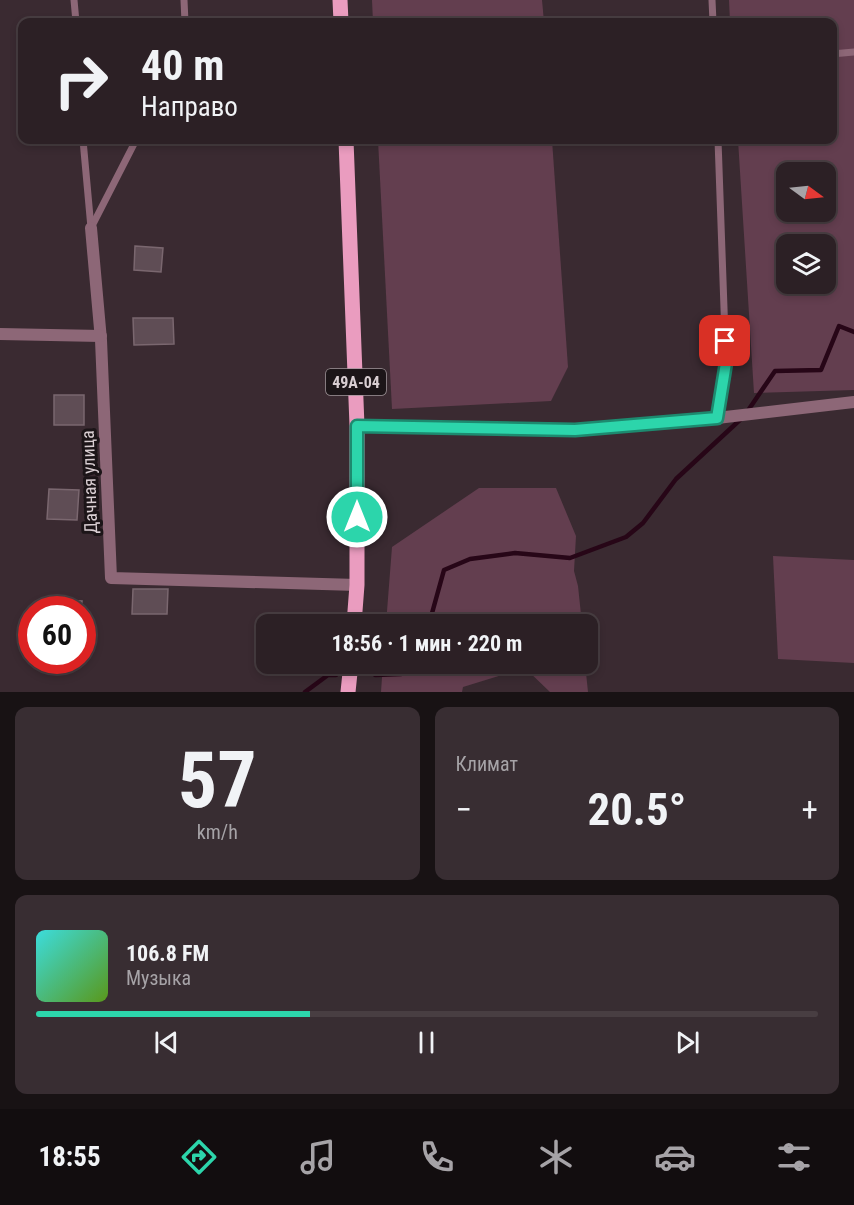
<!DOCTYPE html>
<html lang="ru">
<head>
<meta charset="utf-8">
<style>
	:root { --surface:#2c2025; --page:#382d32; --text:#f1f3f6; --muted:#a6a3a7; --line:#483e42; --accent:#2cd5ab }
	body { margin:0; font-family:"Roboto Condensed",sans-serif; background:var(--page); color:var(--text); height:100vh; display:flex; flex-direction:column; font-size:22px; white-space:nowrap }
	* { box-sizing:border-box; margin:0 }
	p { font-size:20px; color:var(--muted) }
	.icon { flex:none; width:33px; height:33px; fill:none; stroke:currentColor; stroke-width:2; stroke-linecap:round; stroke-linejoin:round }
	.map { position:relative; height:692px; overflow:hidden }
	.sheet { display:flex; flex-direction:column; gap:15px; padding:15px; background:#181214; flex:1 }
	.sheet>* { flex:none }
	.hud { position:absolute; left:18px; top:18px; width:819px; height:126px; border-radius:12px; box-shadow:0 3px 9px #0003,0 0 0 2px var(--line); background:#2c2025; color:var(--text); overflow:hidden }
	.needle { width:39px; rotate:105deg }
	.tools { position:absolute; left:776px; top:162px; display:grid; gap:12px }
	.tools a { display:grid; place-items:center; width:60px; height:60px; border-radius:12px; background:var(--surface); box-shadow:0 3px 9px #0003,0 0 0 2px var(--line); font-size:30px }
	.speed { position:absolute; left:18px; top:596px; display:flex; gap:12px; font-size:30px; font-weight:700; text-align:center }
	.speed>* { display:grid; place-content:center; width:78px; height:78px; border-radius:50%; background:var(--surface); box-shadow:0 3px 9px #0003,0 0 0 2px var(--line); line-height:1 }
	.speed .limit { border:9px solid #d22; background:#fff; color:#111 }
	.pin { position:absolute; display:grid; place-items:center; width:51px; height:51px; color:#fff; margin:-26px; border-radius:12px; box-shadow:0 3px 9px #0006 }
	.me { position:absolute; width:66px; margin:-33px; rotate:0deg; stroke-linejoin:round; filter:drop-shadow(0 0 4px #0008) }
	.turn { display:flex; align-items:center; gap:21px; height:126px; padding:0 24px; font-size:27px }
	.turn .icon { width:78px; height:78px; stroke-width:2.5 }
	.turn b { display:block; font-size:42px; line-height:51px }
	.big { font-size:45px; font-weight:700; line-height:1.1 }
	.sheet .card { flex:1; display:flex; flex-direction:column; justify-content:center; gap:9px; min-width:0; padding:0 21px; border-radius:12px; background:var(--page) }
	.sheet .dial { align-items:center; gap:0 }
	.dial b { font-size:78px; line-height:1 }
	.song { display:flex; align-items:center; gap:18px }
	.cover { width:72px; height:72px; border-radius:9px; background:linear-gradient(135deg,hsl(180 70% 55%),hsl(90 70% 35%)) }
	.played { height:6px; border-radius:3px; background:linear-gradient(90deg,var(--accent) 35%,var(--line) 35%) }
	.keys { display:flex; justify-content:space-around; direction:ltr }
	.heat { display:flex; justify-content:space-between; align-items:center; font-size:33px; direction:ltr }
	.sheet .tiles { flex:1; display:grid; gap:15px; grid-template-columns:1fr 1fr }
	.card:last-child { grid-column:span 2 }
	.trip { position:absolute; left:256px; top:614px; width:342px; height:60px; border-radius:12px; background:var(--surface); box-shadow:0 3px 9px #0003,0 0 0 2px var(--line); font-weight:700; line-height:60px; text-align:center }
	.tabs { display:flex; height:96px; justify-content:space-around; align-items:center; background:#120d0f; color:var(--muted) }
	.tabs .icon { width:42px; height:42px }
	.tabs .selected { color:var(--accent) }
	.tabs b { font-size:27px; color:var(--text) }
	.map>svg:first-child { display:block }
	.green { fill:#633e4f; fill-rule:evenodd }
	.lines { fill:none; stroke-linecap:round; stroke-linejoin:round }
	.stream { stroke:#270617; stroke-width:4.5 }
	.building { fill:#5f4d55; stroke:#7a676f; stroke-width:1.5 }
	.service { stroke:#8d6777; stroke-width:7 }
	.minor { stroke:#8d6777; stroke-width:12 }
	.primary { stroke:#ea9cbf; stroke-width:15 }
	.route-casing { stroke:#1d8a6f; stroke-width:15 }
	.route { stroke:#2cd5ab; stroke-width:10 }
	.labels { text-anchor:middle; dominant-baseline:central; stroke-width:6; stroke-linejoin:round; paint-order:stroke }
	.shield { fill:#1c1518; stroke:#a0969a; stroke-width:1.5 }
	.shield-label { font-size:16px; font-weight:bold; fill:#d9ced2 }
	.street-label { font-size:18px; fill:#d9ced2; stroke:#1c1518 }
</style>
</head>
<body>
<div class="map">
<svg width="854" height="692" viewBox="0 0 854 692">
	<rect width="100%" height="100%" fill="#3a2a31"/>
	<g class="green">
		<polygon points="372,0 542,0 544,22 373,22"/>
		<path d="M729 0H854V390L754 393 738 140H832V22H730ZM786 172H825V212H786ZM786 244H825V284H786Z"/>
		<polygon points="378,140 552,140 568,367 551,401 392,409"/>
		<polygon points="479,488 556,488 576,536 574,571 578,586 582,624 386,624 392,547"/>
		<polygon points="773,556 854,560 854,663 778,659"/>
		<polygon points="383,663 585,663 588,692 550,692 525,668 463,687 462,692 381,692"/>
	</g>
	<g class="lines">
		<g class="stream">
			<polyline points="747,412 775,371 821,370 839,326 854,332"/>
			<polyline points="429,624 444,570 470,559 515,553 570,558 626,537 643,523 676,479 742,418"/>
			<polyline points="375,675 401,674 408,663"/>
			<polyline points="305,692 328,675 336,675"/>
		</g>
	</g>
	<g class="building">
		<polygon points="135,246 163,248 161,272 134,270"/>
		<polygon points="133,318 173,318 174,344 134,345"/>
		<rect x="54" y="395" width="30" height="30"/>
		<polygon points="49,489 79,490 77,520 47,519"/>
		<polygon points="133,589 168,589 167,614 132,614"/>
		<polygon points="54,600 82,601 81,609 53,609"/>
	</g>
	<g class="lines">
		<g class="service">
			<polyline points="74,0 76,22"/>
			<polyline points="184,0 185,22"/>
			<polyline points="712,0 713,22"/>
			<polyline points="832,54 854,52"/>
			<polyline points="83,140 91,228"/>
			<polyline points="91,228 136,140"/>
			<polyline points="717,418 726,364 718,140"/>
		</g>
		<g class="minor">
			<polyline points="91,228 101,340 111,578 357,585"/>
			<polyline points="0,334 101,336"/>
			<polyline points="357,426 575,430 717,418 854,402"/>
		</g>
		<g class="primary">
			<polyline points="340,0 341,22"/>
			<polyline points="346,140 357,426 357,585 354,624"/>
			<polyline points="348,692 351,663"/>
		</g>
	</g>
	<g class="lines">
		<g class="route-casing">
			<polyline id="route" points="357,517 357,426 575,430 717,418 726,363 725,341"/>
		</g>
		<use href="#route" class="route"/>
	</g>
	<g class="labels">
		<rect class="shield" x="326" y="369" width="60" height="26" rx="4.5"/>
		<g class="shield-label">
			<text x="356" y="382">49А-04</text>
		</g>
		<g class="street-label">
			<text transform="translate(89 482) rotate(-92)">Дачная улица</text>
		</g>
	</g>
</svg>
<div class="tools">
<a><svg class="needle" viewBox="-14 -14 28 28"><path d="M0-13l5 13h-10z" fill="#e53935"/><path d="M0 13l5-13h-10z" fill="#a6a3a7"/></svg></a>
<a><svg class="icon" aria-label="layers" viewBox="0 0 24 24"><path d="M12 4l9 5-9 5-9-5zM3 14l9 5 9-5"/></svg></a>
</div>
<div class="speed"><div class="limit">60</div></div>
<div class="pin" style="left:725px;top:341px;background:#d93025"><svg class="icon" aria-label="arrive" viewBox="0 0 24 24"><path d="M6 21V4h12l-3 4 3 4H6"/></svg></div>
<svg class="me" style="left:357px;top:517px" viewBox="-20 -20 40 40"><circle r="17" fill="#2cd5ab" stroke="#fff" stroke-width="3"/><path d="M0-11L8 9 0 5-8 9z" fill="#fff"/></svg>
<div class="trip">18:56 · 1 мин · 220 m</div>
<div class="hud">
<div class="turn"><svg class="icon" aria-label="right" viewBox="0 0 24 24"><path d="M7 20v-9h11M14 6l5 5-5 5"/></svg><div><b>40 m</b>Направо</div></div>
</div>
</div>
<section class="sheet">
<div class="tiles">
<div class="card dial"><b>57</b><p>km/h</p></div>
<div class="card"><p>Климат</p>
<div class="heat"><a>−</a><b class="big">20.5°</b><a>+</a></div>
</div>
<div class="card">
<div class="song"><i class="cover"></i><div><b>106.8 FM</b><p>Музыка</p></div></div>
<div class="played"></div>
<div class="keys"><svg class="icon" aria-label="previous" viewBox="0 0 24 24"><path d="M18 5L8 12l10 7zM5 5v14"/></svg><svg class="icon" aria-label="pause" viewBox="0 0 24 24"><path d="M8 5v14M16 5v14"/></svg><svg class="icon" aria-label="next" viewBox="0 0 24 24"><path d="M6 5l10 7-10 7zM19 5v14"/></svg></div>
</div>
</div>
</section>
<nav class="tabs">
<b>18:55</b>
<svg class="icon selected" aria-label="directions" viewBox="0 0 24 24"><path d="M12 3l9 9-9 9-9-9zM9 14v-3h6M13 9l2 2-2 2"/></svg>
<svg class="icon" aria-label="music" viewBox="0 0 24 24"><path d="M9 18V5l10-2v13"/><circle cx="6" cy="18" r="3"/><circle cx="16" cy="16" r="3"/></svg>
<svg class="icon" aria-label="phone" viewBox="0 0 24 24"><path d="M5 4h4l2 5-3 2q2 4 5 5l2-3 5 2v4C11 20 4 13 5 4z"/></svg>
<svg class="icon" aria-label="climate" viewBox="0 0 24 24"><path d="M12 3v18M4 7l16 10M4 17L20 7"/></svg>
<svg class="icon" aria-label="car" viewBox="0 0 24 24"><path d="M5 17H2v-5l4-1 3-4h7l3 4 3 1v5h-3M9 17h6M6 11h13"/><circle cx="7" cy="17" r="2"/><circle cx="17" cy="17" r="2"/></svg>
<svg class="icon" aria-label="filters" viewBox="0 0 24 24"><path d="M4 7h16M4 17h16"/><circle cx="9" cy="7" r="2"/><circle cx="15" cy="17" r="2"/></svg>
</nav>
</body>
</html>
